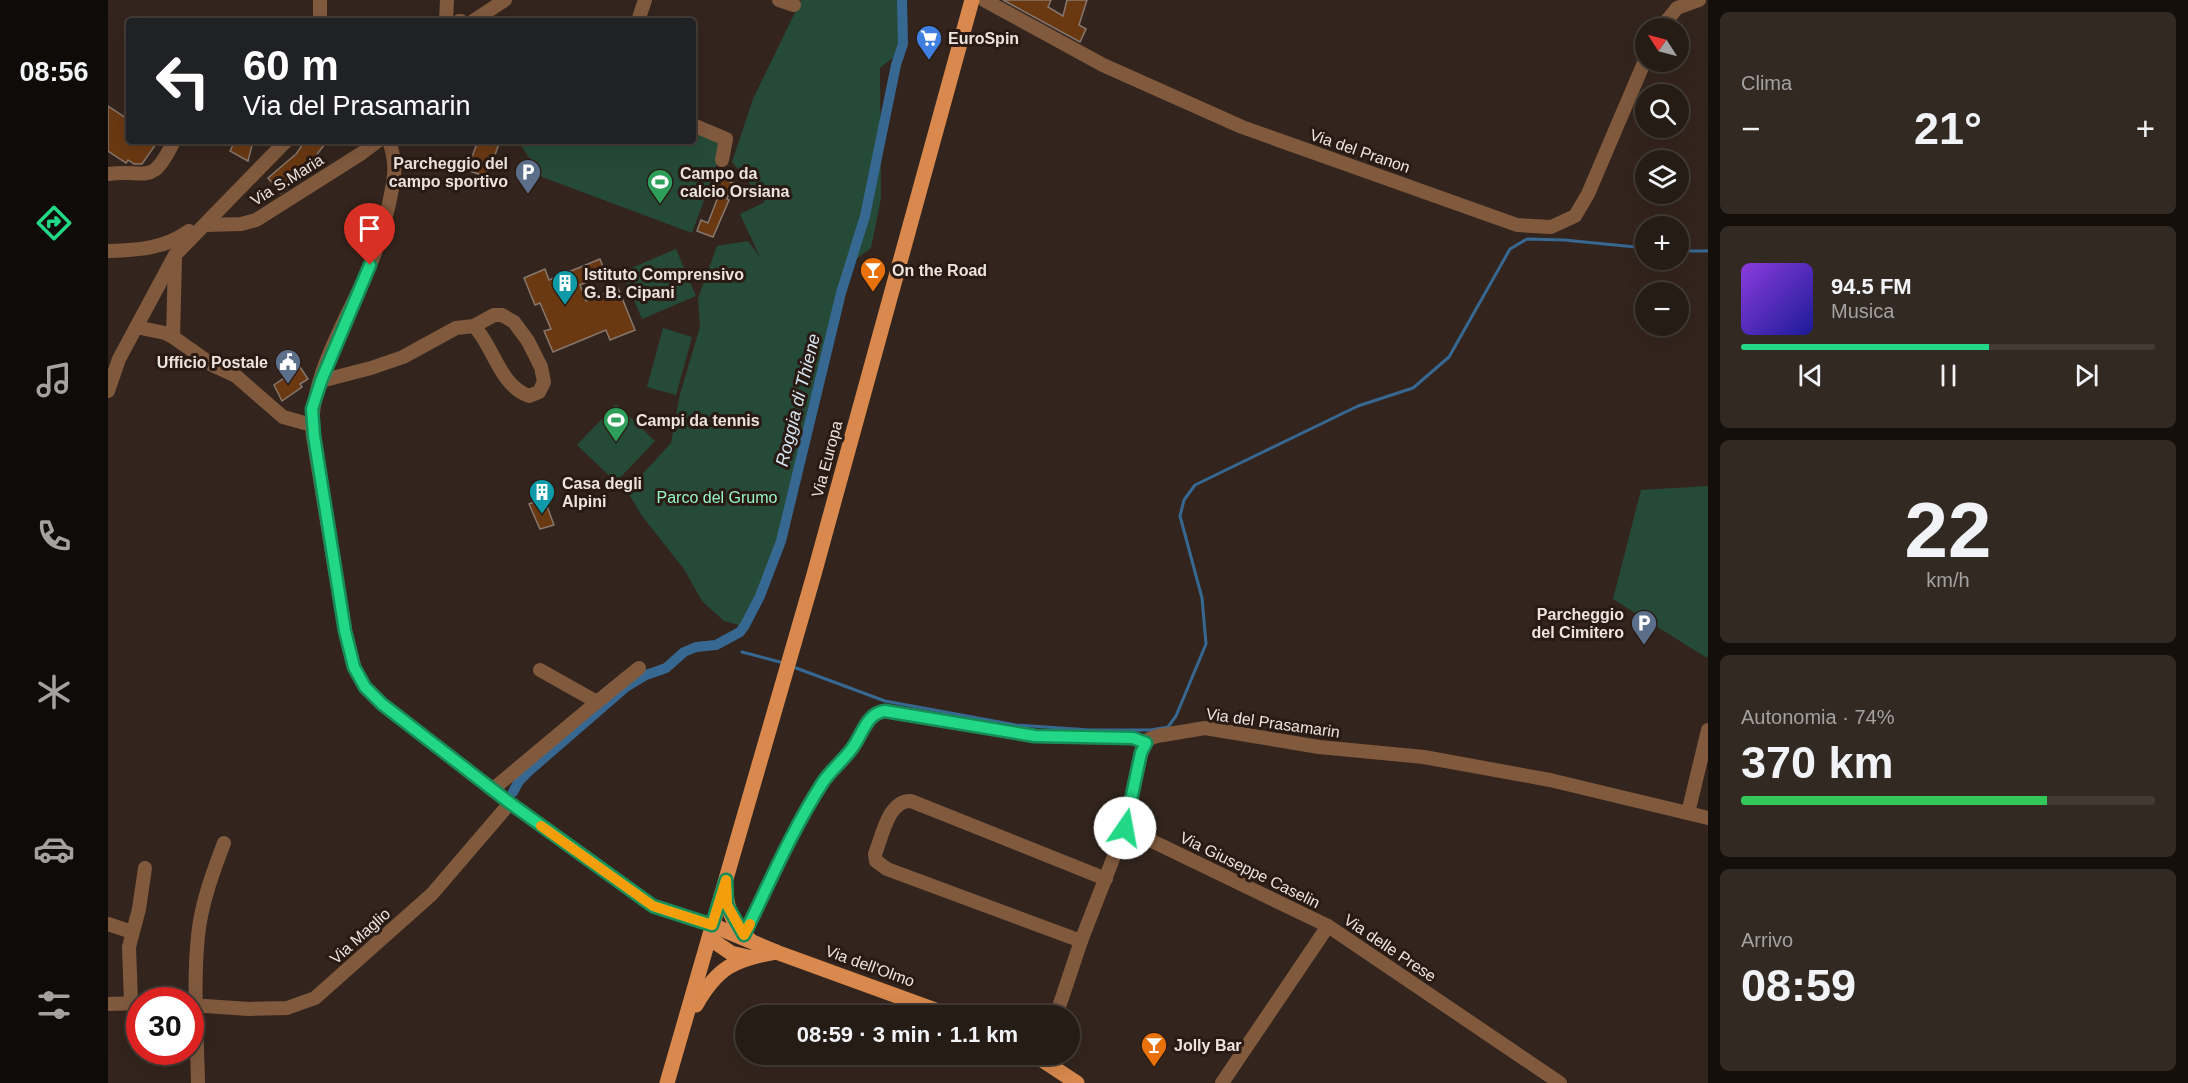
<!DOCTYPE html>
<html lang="it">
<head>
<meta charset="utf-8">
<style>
	:root { --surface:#261c16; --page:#322923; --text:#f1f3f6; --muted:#a4a1a1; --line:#423a35; --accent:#22d887 }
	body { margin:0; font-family:Helvetica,sans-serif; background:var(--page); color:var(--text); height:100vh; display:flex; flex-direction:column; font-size:22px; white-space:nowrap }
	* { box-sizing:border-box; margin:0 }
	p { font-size:20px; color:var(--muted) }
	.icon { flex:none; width:33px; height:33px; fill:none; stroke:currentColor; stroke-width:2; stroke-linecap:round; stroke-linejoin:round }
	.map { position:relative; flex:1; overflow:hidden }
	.side { display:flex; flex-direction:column; gap:12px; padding:12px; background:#150f0c; width:480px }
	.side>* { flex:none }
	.hud { position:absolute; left:18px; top:18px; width:570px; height:126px; border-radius:6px; box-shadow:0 6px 24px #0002,0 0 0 2px var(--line); background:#202124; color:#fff; overflow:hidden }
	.needle { width:39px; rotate:306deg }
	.tools { position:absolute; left:1527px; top:18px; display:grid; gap:12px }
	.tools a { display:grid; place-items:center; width:54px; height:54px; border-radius:50%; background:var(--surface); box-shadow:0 6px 24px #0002,0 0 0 2px var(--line); font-size:30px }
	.speed { position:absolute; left:18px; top:987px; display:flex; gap:12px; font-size:30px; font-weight:700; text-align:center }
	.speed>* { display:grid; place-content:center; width:78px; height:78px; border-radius:50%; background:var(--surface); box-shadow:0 6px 24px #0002,0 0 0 2px var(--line); line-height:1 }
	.speed .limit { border:9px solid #d22; background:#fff; color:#111 }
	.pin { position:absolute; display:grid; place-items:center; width:51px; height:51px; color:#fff; margin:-62px -26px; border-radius:50% 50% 50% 0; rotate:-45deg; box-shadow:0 0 6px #0007 }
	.pin .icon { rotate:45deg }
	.me { position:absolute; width:66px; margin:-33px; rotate:12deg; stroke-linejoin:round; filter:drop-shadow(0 0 4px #0008) }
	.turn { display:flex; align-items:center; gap:21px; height:126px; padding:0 18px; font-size:27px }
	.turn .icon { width:78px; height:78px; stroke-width:2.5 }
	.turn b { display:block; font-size:42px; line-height:51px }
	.big { font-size:45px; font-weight:800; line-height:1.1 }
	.side .card { flex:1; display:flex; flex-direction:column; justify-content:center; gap:9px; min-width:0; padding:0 21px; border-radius:9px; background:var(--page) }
	.side .dial { align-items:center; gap:0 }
	.dial b { font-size:78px; line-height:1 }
	.song { display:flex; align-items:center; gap:18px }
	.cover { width:72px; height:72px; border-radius:9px; background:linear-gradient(135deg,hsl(270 70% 55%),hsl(240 70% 35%)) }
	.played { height:6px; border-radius:3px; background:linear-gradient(90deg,var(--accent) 60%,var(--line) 60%) }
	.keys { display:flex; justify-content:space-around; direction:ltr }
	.heat { display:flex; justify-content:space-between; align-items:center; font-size:33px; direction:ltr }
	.charge { height:9px; border-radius:4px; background:linear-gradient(90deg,#34c759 74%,var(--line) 0) }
	.trip { position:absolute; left:627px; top:1005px; width:345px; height:60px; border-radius:30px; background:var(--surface); box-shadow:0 6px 24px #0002,0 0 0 2px var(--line); font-weight:800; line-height:60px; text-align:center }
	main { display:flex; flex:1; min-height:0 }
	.dock { display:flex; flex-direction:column; width:108px; justify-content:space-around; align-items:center; background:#0f0b09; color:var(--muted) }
	.dock .icon { width:42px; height:42px }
	.dock .selected { color:var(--accent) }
	.dock b { font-size:27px; color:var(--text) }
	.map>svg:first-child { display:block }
	.green { fill:#254a38 }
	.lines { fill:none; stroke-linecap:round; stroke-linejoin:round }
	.stream { stroke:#376892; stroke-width:3 }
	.canal { stroke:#376892; stroke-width:10 }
	.building { fill:#6a3912; stroke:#87776d; stroke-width:1.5 }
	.minor { stroke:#815a3e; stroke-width:14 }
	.major { stroke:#d9894d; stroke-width:15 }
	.route-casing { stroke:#168c58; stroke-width:15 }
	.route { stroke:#22d887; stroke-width:10 }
	.slow { stroke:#f59e0b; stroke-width:10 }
	.labels { text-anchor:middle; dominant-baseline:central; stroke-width:6; stroke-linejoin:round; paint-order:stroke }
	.poi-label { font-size:16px; font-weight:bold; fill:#ede3de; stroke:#291b14; text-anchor:start }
	.street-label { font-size:16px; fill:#ede3de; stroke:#291b14 }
	.park-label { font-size:16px; fill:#95f7c6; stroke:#291b14 }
	.water-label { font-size:18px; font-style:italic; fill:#d7e5f2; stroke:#291b14 }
</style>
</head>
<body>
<main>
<nav class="dock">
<b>08:56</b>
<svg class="icon selected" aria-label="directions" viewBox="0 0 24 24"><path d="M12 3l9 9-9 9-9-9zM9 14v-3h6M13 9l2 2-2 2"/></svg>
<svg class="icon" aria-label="music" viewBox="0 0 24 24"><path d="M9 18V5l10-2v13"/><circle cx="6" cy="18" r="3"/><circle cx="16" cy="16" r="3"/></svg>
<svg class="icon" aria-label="phone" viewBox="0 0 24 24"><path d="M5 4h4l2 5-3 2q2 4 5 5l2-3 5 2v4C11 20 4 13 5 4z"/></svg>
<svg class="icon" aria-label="climate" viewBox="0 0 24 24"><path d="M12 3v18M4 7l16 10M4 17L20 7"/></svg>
<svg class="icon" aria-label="car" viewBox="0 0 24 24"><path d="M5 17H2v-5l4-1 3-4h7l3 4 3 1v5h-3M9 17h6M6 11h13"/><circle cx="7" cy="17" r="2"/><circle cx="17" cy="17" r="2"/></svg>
<svg class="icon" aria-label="filters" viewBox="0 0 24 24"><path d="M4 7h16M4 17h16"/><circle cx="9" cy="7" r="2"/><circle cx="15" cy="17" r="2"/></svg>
</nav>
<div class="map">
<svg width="1600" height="1083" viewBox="0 0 1600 1083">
	<rect width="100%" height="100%" fill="#33251d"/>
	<g class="green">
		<polygon points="693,0 795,0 791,19 791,53 772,68 773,198 763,248 739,266 697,420 702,430 680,493 678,518 658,577 641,618 635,626 616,621 594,601 576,569 534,516 519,491 563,443 572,394 592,327 590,298 609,246 640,241 652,257 632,214 657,202 624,162 645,99"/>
		<polygon points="585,128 618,139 584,233 434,177 410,141 585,141"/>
		<polygon points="568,249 588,296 534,319 514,272"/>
		<polygon points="555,328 584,337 568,395 539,387"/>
		<polygon points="508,404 547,441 508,482 469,445"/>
		<polygon points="1600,486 1600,654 1599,658 1505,599 1533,490"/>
	</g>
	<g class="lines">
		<g class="stream">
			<polyline points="1570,251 1600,251"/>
			<polyline points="634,652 672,662"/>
			<polyline points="688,668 777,701 908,725 982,730 1043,730 1060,727 1068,716 1098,644 1094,598 1072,516 1076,500 1087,485 1250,406 1305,388 1341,357 1402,249 1419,239 1456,240 1538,248"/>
		</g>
		<polyline class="canal" points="405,792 411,781 421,771 518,687 538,675 558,668 576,652 588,647 608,645 632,632 637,625 652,596 673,541 733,293 757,216 788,65 795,44 794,0"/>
	</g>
	<g class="building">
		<polygon points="895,0 943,0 940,7 955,16 959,0 979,0 971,25 978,29 972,42"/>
		<polygon points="0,106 21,120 21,141 50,141 34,164 26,164 20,160 18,163 0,151"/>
		<polygon points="127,141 145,141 140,161 122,151"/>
		<polygon points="197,141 219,141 199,168 202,171 173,193 160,178 188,154"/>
		<polygon points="370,141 392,141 379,177 359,170"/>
		<polygon points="610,177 625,183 619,199 621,200 605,237 589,231 593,220 600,223 610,197 604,194"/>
		<polygon points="492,259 498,274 472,285 478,301 510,288 527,330 502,340 498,330 445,352 436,331 443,329 432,303 427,305 416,278 437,269 441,280"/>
		<polygon points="192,367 200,379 192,384 194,387 174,401 166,385"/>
		<polygon points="436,498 446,525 432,529 421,504"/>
	</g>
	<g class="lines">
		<g class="minor">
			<polyline points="212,0 212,21"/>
			<polyline points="671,0 686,5"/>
			<polyline points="876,0 995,65 1134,127 1409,225 1443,227 1467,216 1480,194 1538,58"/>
			<polyline points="338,21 339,0"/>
			<polyline points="351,21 353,21"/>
			<polyline points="365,21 397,0"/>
			<polyline points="530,21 537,0"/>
			<polyline points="1553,28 1569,8 1591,0"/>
			<polyline points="585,125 618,139 614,160"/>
			<path d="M281 141C290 166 286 179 281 204 276 225 271 245 262 265 241 317 199 379 205 436L237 631 246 667 257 687 274 704 402 803 545 906 604 925"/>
			<path d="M0 174C42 169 43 187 66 141"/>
			<polyline points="98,225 133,224 148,220 254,153 270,141"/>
			<path d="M0 251C30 250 56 249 81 231"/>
			<polyline points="28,327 57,333 65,337 106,366 128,376 175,417 204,425"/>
			<polyline points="65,337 67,259"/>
			<path d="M213 381 263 368 295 357 348 328 366 326 386 315H394L406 322 420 341 433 367 436 382 431 392 421 396C391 385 386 347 366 326"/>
			<polyline points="0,391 11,359 67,255 178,141"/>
			<polyline points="489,702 531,668"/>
			<polyline points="384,790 489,702 432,670"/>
			<polyline points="1580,813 1600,730"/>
			<polyline points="1017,828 1220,926 1452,1083"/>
			<polyline points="0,924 24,932"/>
			<path d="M636 935C661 884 684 830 715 782 723 770 736 760 745 747 755 734 759 713 777 711L927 736 1025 738 1038 743"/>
			<path d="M973 941 779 869 768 861 767 854C774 837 780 800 803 801L998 879"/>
			<polyline points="23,1002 21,947 31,909 37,868"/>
			<polyline points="0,1004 32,1003"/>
			<polyline points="82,1005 141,1009 179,1008 207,998 324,894 402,803"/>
			<polyline points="948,1016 973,941 1017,828 1034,748 1041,739 1049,736 1097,728 1211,747 1316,757 1442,780 1600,818"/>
			<path d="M90 1083C89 1035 85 984 90 936 93 904 105 872 116 843"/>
			<polyline points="1114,1083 1220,926"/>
		</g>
		<g class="major">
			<path d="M618 889C618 907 626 928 641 939"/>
			<polyline points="604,925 668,952 844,1016"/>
			<polyline points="601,938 623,953 640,957"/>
			<path d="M588 1005C609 968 626 959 668 952"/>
			<polyline points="925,1054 969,1083"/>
			<polyline points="559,1083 705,578 864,0"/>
		</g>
	</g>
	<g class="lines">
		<g class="route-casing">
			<path id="route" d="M262 265 213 381 204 409 206 436 237 631 246 667 257 687 274 704 402 803 545 906 604 925 618 880 619 905 636 935C661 884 684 830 715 782 723 770 736 760 745 747 755 733 759 713 777 711L927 736 1025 738 1038 743 1033 753 1017 828"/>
		</g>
		<use href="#route" class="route"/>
		<polyline class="slow" points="433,826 545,906 604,925 618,880 619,905 636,935 642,924"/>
	</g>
	<defs>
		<g id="supermarket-pin" transform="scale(1.35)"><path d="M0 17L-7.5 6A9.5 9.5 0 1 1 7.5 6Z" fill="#3f7fe0" stroke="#291b14"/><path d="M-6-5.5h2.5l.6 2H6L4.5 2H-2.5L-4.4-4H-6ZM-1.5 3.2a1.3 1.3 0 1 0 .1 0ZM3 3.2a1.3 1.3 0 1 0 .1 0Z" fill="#fff"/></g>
		<g id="parking-pin" transform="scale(1.35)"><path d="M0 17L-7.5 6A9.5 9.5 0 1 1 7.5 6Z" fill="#5c6f8a" stroke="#291b14"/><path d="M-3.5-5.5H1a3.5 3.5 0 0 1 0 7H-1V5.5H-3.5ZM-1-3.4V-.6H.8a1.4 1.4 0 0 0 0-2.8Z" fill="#fff"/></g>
		<g id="stadium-pin" transform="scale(1.35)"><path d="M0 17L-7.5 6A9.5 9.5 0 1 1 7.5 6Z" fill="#2e9e5b" stroke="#291b14"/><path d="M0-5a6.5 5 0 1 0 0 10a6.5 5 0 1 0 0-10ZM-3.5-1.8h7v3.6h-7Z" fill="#fff"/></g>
		<g id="bar-pin" transform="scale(1.35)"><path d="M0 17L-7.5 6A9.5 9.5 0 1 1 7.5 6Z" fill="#e8710a" stroke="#291b14"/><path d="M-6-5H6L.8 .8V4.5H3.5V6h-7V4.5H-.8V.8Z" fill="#fff"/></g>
		<g id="building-pin" transform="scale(1.35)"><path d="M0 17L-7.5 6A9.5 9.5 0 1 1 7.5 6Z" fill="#0f9aa8" stroke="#291b14"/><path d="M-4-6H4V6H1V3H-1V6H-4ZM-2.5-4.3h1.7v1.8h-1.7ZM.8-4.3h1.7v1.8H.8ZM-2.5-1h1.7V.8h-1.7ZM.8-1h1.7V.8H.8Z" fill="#fff"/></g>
		<g id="civic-pin" transform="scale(1.35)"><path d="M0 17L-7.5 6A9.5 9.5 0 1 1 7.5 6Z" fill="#5c6f8a" stroke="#291b14"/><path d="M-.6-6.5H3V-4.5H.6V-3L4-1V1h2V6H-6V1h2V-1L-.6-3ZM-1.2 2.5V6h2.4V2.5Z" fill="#fff"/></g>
	</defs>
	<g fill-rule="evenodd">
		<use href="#supermarket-pin" x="821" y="38"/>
		<use href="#parking-pin" x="420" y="172"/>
		<use href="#stadium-pin" x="552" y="182"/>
		<use href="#bar-pin" x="765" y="270"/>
		<use href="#building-pin" x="457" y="283"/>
		<use href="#civic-pin" x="180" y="362"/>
		<use href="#stadium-pin" x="508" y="420"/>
		<use href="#building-pin" x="434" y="492"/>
		<use href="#parking-pin" x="1536" y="623"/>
		<use href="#bar-pin" x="1046" y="1045"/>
	</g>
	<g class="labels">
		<g class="poi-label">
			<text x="840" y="38">EuroSpin</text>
			<text x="400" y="163" text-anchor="end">Parcheggio del<tspan x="400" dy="18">campo sportivo</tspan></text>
			<text x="572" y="173">Campo da<tspan x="572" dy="18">calcio Orsiana</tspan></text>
			<text x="784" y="270">On the Road</text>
			<text x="476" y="274">Istituto Comprensivo<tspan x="476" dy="18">G. B. Cipani</tspan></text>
			<text x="160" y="362" text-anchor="end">Ufficio Postale</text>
			<text x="528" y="420">Campi da tennis</text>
			<text x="454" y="483">Casa degli<tspan x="454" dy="18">Alpini</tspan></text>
			<text x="1516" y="614" text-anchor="end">Parcheggio<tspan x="1516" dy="18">del Cimitero</tspan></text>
			<text x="1066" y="1045">Jolly Bar</text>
		</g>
		<g class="street-label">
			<text transform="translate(1252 151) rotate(19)">Via del Pranon</text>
			<text transform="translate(179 180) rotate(-32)">Via S.Maria</text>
			<text transform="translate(719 459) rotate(-75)">Via Europa</text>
			<text transform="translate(1165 723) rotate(8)">Via del Prasamarin</text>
			<text transform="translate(1142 870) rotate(26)">Via Giuseppe Caselin</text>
			<text transform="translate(252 936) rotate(-42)">Via Maglio</text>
			<text transform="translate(1282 948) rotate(34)">Via delle Prese</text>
			<text transform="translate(762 966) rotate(20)">Via dell'Olmo</text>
		</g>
		<g class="park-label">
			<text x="609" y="497">Parco del Grumo</text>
		</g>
		<g class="water-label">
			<text transform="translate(690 400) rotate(-76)">Roggia di Thiene</text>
		</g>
	</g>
</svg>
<div class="tools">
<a><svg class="needle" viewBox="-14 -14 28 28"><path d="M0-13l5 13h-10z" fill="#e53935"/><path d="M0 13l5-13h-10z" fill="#a4a1a1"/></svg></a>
<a><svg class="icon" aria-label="search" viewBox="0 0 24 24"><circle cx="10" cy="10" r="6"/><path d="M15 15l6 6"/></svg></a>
<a><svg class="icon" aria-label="layers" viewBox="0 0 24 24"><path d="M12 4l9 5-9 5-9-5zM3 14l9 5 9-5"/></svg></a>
<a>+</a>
<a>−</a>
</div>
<div class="speed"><div class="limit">30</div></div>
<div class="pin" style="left:262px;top:265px;background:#d93025"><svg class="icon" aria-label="arrive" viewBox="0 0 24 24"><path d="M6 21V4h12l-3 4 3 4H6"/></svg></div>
<svg class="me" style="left:1017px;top:828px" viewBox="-20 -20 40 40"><circle r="19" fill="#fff"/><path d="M0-13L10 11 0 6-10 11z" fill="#22d887"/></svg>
<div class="trip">08:59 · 3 min · 1.1 km</div>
<div class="hud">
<div class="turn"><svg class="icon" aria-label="left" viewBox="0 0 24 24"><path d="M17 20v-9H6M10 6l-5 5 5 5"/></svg><div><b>60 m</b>Via del Prasamarin</div></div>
</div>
</div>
<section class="side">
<div class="card"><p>Clima</p>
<div class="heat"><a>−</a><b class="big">21°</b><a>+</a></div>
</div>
<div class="card">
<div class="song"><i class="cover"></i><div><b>94.5 FM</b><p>Musica</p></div></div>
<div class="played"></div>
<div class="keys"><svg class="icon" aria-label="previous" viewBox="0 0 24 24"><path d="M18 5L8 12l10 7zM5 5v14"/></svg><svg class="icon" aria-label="pause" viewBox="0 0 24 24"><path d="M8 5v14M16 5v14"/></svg><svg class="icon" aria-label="next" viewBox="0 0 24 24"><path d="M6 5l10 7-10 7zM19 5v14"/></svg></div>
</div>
<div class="card dial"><b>22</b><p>km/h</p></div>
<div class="card"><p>Autonomia · 74%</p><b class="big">370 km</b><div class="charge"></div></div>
<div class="card"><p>Arrivo</p><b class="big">08:59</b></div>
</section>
</main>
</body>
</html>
